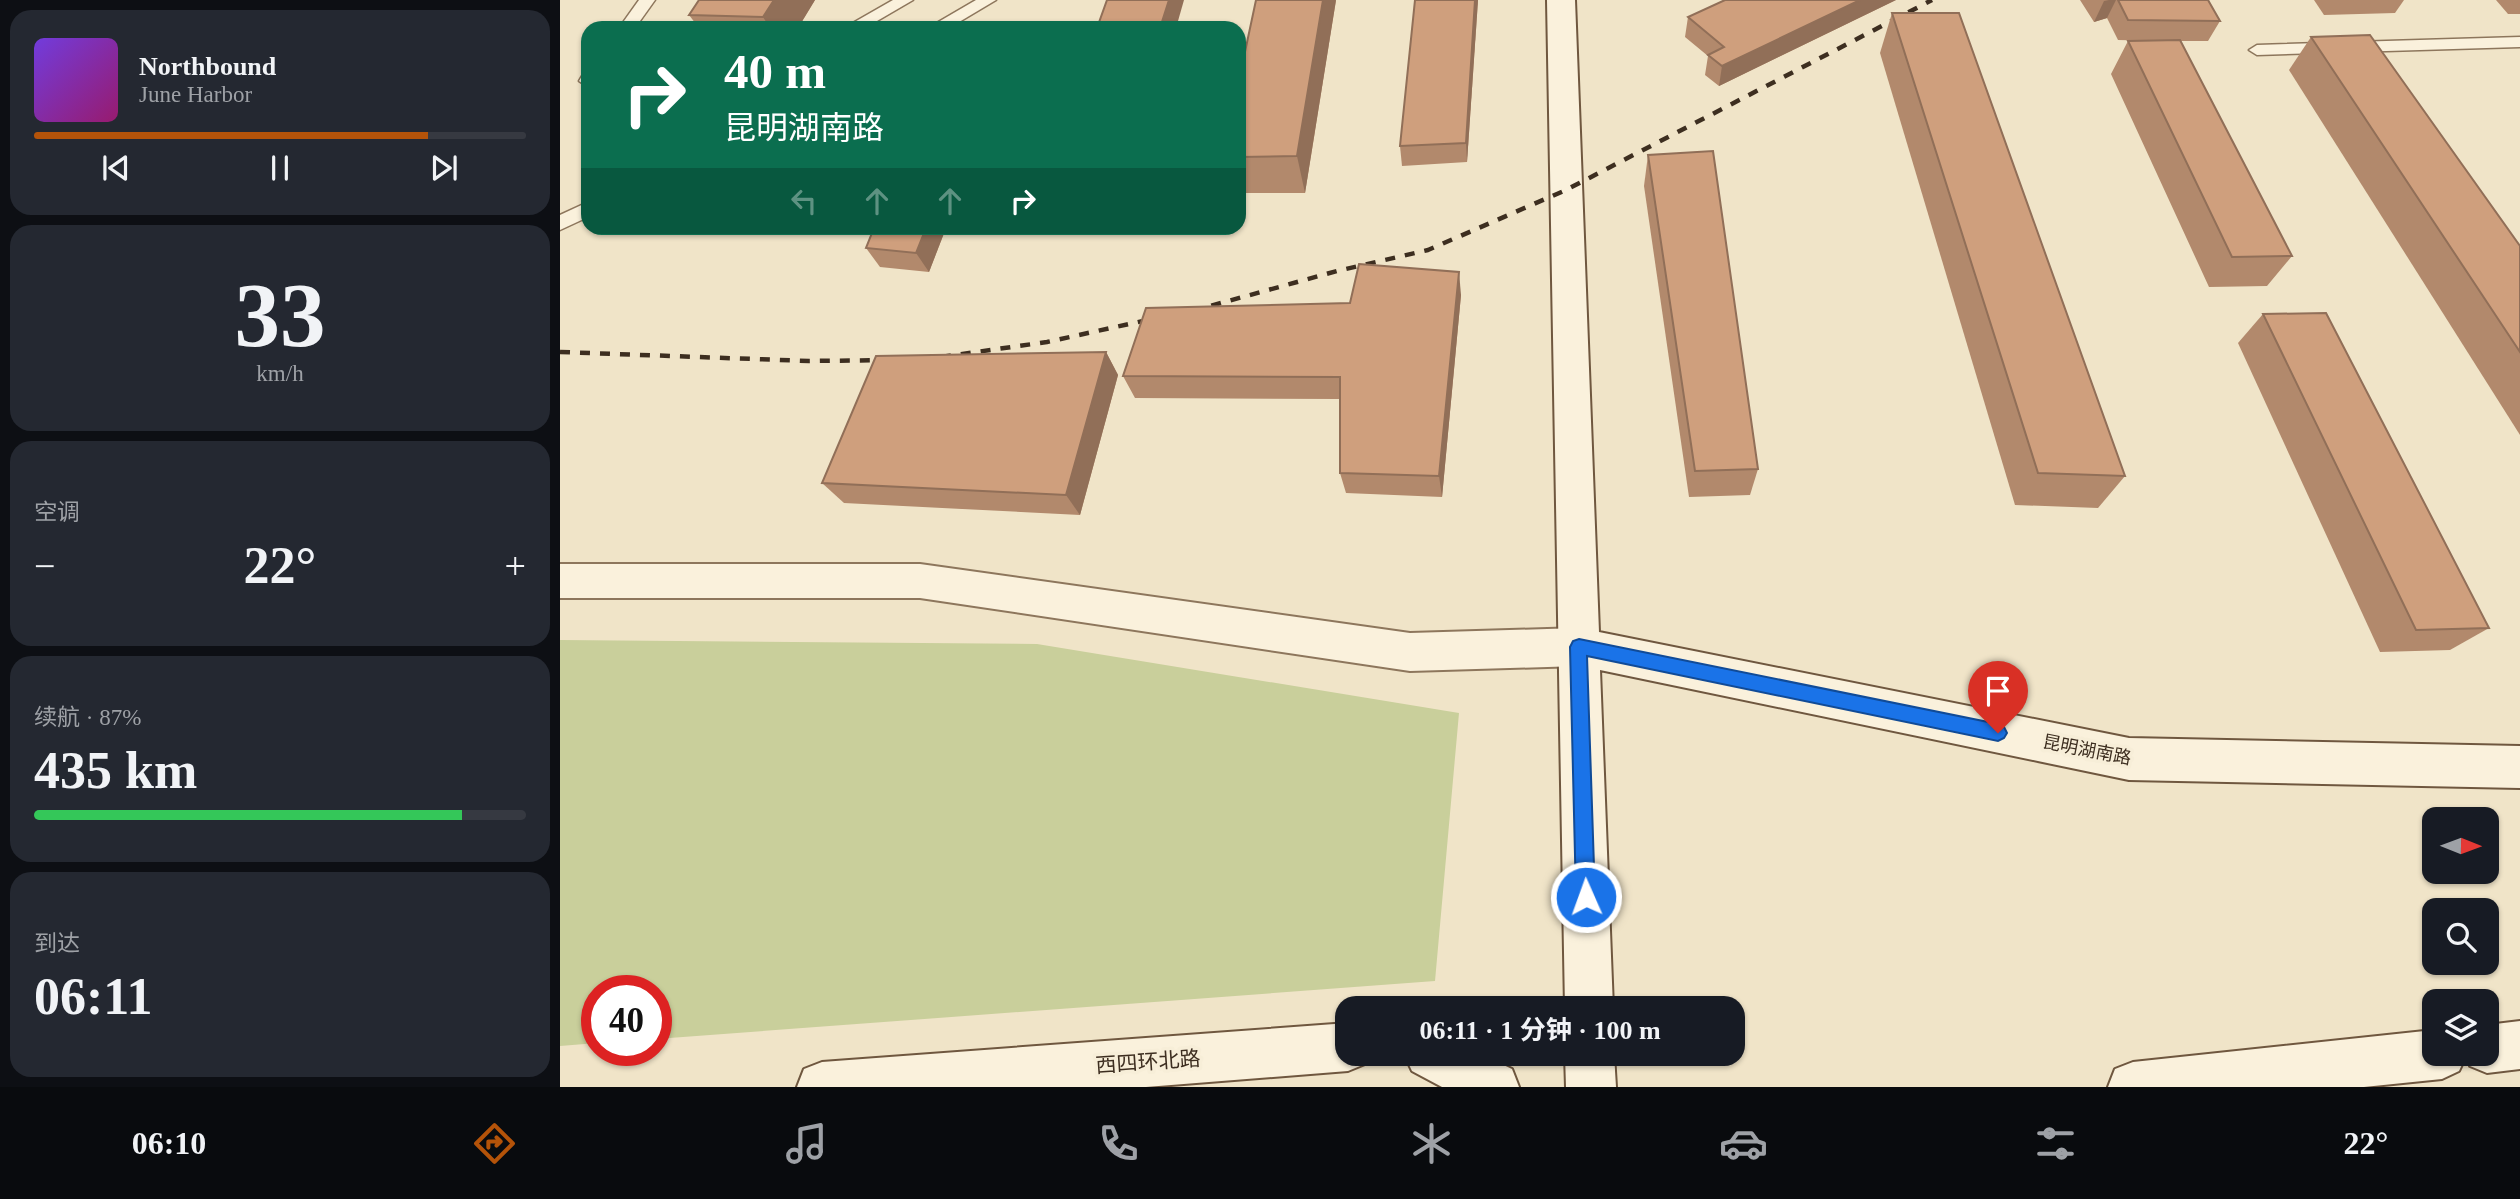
<!DOCTYPE html>
<html lang="zh">
<head>
<meta charset="utf-8">
<style>
	:root { --surface:#171b24; --page:#242831; --text:#f1f3f6; --muted:#9ea1a6; --line:#363941; --accent:#b45309 }
	body { margin:0; font-family:"Times New Roman","Noto Sans SC",serif; background:var(--page); color:var(--text); height:100vh; display:flex; flex-direction:column; font-size:26px; white-space:nowrap }
	* { box-sizing:border-box; margin:0 }
	p { font-size:23px; color:var(--muted) }
	.icon { flex:none; width:38px; height:38px; fill:none; stroke:currentColor; stroke-width:2; stroke-linecap:round; stroke-linejoin:round }
	.map { position:relative; flex:1; overflow:hidden }
	.sheet { display:flex; flex-direction:column; gap:10px; padding:10px; background:#0d0f14; width:560px }
	.sheet>* { flex:none }
	.hud { position:absolute; left:21px; top:21px; width:665px; height:214px; border-radius:21px; box-shadow:0 2px 5px #0004; background:#0b6e4f; color:#fff; overflow:hidden }
	.needle { width:46px; rotate:91deg }
	.fabs { position:absolute; left:1862px; top:807px; display:grid; gap:14px }
	.fabs a { display:grid; place-items:center; width:77px; height:77px; border-radius:14px; background:var(--surface); box-shadow:0 2px 5px #0004; font-size:35px }
	.speed { position:absolute; left:21px; top:975px; display:flex; gap:14px; font-size:35px; font-weight:700; text-align:center }
	.speed>* { display:grid; place-content:center; width:91px; height:91px; border-radius:50%; background:var(--surface); box-shadow:0 2px 5px #0004; line-height:1 }
	.speed .limit { border:10px solid #d22; background:#fff; color:#111 }
	.pin { position:absolute; display:grid; place-items:center; width:60px; height:60px; color:#fff; margin:-72px -30px; border-radius:50% 50% 50% 0; rotate:-45deg; box-shadow:0 0 7px #0007 }
	.pin .icon { rotate:45deg }
	.me { position:absolute; width:77px; margin:-38px; rotate:358deg; stroke-linejoin:round; filter:drop-shadow(0 0 5px #0008) }
	.turn { display:flex; align-items:center; gap:24px; height:147px; padding:0 28px; font-size:32px }
	.turn .icon { width:91px; height:91px; stroke-width:2.5 }
	.turn b { display:block; font-size:49px; line-height:60px }
	.lanes { display:flex; align-items:center; height:66px; padding:0 28px; background:#0003; justify-content:center; gap:35px; direction:ltr }
	.lanes .off { opacity:.35 }
	.big { font-size:52px; font-weight:700; line-height:1.1 }
	.sheet .card { flex:1; display:flex; flex-direction:column; justify-content:center; gap:10px; min-width:0; padding:0 24px; border-radius:21px; background:var(--page) }
	.sheet .dial { align-items:center; gap:0 }
	.dial b { font-size:91px; line-height:1 }
	.song { display:flex; align-items:center; gap:21px }
	.cover { width:84px; height:84px; border-radius:10px; background:linear-gradient(135deg,hsl(260 70% 55%),hsl(320 70% 35%)) }
	.played { height:7px; border-radius:4px; background:linear-gradient(90deg,var(--accent) 80%,var(--line) 80%) }
	.keys { display:flex; justify-content:space-around; direction:ltr }
	.heat { display:flex; justify-content:space-between; align-items:center; font-size:38px; direction:ltr }
	.charge { height:10px; border-radius:5px; background:linear-gradient(90deg,#34c759 87%,var(--line) 0) }
	.trip { position:absolute; left:775px; top:996px; width:410px; height:70px; border-radius:21px; background:var(--surface); box-shadow:0 2px 5px #0004; font-weight:700; line-height:70px; text-align:center }
	.menu { display:flex; height:112px; justify-content:space-around; align-items:center; background:#090b0e; color:var(--muted) }
	.menu .icon { width:49px; height:49px }
	.menu .selected { color:var(--accent) }
	.menu b { font-size:32px; color:var(--text) }
	main { display:flex; flex:1; min-height:0 }
	.map>svg:first-child { display:block }
	.green { fill:#c9cf9b }
	.lines { fill:none; stroke-linecap:round; stroke-linejoin:round }
	.lane-casing { stroke:#8d765c; stroke-width:3 }
	.street-casing { stroke:#8d765c; stroke-width:4 }
	.secondary-casing { stroke:#6f573f; stroke-width:4 }
	.lane { fill:#faf1dc; fill-rule:evenodd }
	.street { fill:#faf1dc; fill-rule:evenodd }
	.secondary { fill:#faf1dc; fill-rule:evenodd }
	.rail { stroke:#3d2e20; stroke-width:4.5; stroke-dasharray:10 10; stroke-linecap:butt }
	.wall { fill:#b2896c }
	.shaded-wall { fill:#916f58 }
	.building { fill:#cf9f7d; stroke:#916f58; stroke-width:2 }
	.route { fill:#1a73e8; stroke:#114b97; stroke-width:2 }
	.labels { text-anchor:middle; dominant-baseline:central; stroke-width:7; stroke-linejoin:round; paint-order:stroke }
	.street-label { font-size:18px; fill:#3d2e20; stroke:#f7eed8 }
	.near-street-label { font-size:21px; fill:#3d2e20; stroke:#f7eed8 }
</style>
</head>
<body>
<main>
<section class="sheet">
<div class="card">
<div class="song"><i class="cover"></i><div><b>Northbound</b><p>June Harbor</p></div></div>
<div class="played"></div>
<div class="keys"><svg class="icon" aria-label="previous" viewBox="0 0 24 24"><path d="M18 5L8 12l10 7zM5 5v14"/></svg><svg class="icon" aria-label="pause" viewBox="0 0 24 24"><path d="M8 5v14M16 5v14"/></svg><svg class="icon" aria-label="next" viewBox="0 0 24 24"><path d="M6 5l10 7-10 7zM19 5v14"/></svg></div>
</div>
<div class="card dial"><b>33</b><p>km/h</p></div>
<div class="card"><p>空调</p>
<div class="heat"><a>−</a><b class="big">22°</b><a>+</a></div>
</div>
<div class="card"><p>续航 · 87%</p><b class="big">435 km</b><div class="charge"></div></div>
<div class="card"><p>到达</p><b class="big">06:11</b></div>
</section>
<div class="map">
<svg width="1960" height="1087" viewBox="0 0 1960 1087">
	<rect width="100%" height="100%" fill="#f0e4c8"/>
	<polygon class="green" points="0,640 477,644 899,713 875,981 96,1039 96,990 37,990 37,1043 0,1046"/>
	<g class="lines">
		<g class="lane-casing">
			<g id="lane">
				<polygon points="79,0 95,0 75,28 59,28"/>
				<polygon points="333,0 353,0 305,28 284,28"/>
				<polygon points="416,0 436,0 389,28 368,28"/>
				<polygon points="1960,37 1960,47 1697,55 1689,50 1697,45"/>
				<polygon points="28,74 28,87 19,81 22,76"/>
				<polygon points="28,202 28,217 0,230 0,215"/>
			</g>
		</g>
		<g class="street-casing">
			<polygon id="street" points="0,564 360,564 850,633 1019,628 1033,634 1039,647 1033,660 1019,666 850,671 360,598 0,598"/>
		</g>
		<g class="secondary-casing">
			<g id="secondary">
				<polygon points="987,0 1015,0 1039,632 1569,738 1960,746 1960,788 1569,780 1040,670 1053,1008 1005,1008"/>
				<polygon points="1960,1021 1960,1069 1927,1073 1910,1066 1906,1056 1899,1071 1882,1079 1804,1087 1548,1087 1555,1069 1573,1062 1874,1030 1874,1054 1927,1054 1927,1025"/>
				<polygon points="788,1023 788,1054 810,1054 805,1064 788,1071 586,1087 237,1087 244,1069 262,1062"/>
				<polygon points="844,1054 920,1054 952,1069 959,1087 882,1087 852,1071"/>
				<polygon points="1005,1054 1054,1054 1056,1087 1006,1087"/>
			</g>
		</g>
		<use href="#lane" class="lane"/>
		<use href="#street" class="street"/>
		<use href="#secondary" class="secondary"/>
		<g class="rail">
			<polyline points="632,311 777,271 868,250 1006,190 1372,0"/>
			<polyline points="0,352 249,361 332,360"/>
			<polyline points="381,357 487,342 601,317"/>
		</g>
	</g>
	<g class="wall">
		<polygon points="139,0 255,0 238,28 139,28 129,15"/>
		<polygon points="776,0 745,193 679,193 679,80"/>
		<polygon points="855,0 918,0 907,162 842,166 840,146"/>
		<polygon points="1336,0 1159,86 1145,75 1148,56 1125,37 1128,17"/>
		<polygon points="1520,0 1648,0 1660,21 1648,41 1620,41 1732,256 1707,286 1649,287 1551,74 1568,41 1600,41 1558,40 1547,18 1534,22"/>
		<polygon points="1754,0 1844,0 1835,13 1764,15"/>
		<polygon points="1936,0 1960,0 1960,14 1948,14"/>
		<polygon points="1332,13 1565,476 1538,508 1455,505 1320,53"/>
		<polygon points="1751,37 1960,246 1960,435 1729,70"/>
		<polygon points="1088,155 1198,469 1190,495 1129,497 1084,186"/>
		<polygon points="314,228 386,228 369,272 320,267 306,248"/>
		<polygon points="901,295 882,497 786,493 780,473 780,399 575,398 563,376 790,303"/>
		<polygon points="1703,314 1929,628 1890,650 1820,652 1678,343"/>
		<polygon points="546,352 558,375 520,515 284,503 262,483"/>
	</g>
	<g class="shaded-wall">
		<polygon points="214,0 255,0 238,28 210,28 203,17"/>
		<polygon points="609,0 624,0 616,28 600,28"/>
		<polygon points="763,0 776,0 745,193 737,156"/>
		<polygon points="915,0 918,0 907,162 906,143"/>
		<polygon points="1300,0 1336,0 1159,86 1162,66"/>
		<polygon points="1549,0 1556,0 1547,18 1534,22 1544,1"/>
		<polygon points="366,228 386,228 369,272 356,253"/>
		<polygon points="899,272 901,295 882,497 879,476"/>
		<polygon points="546,352 558,375 520,515 506,495"/>
	</g>
	<g class="building">
		<polygon points="139,0 214,0 203,17 129,15"/>
		<polygon points="547,0 609,0 600,28 537,28"/>
		<polygon points="696,0 763,0 737,156 679,157 679,80"/>
		<polygon points="855,0 915,0 906,143 840,146"/>
		<polygon points="1165,0 1300,0 1162,66 1148,55 1164,47 1128,17"/>
		<polygon points="1558,0 1648,0 1660,21 1568,20"/>
		<polygon points="1332,13 1399,13 1565,476 1478,473"/>
		<polygon points="1810,35 1960,246 1960,352 1751,37"/>
		<polygon points="1620,40 1732,256 1672,257 1568,41"/>
		<polygon points="1153,151 1198,469 1135,471 1088,155"/>
		<polygon points="314,228 366,228 356,253 306,248"/>
		<polygon points="799,264 899,272 879,476 780,473 780,377 563,376 586,308 790,303"/>
		<polygon points="1766,313 1929,628 1856,630 1703,314"/>
		<polygon points="546,352 506,495 262,483 316,356"/>
	</g>
	<polygon class="route" points="1019,639 1438,724 1444,727 1447,733 1444,738 1438,741 1027,656 1035,897 1032,904 1026,906 1019,904 1016,897 1010,647 1013,641"/>
	<g class="labels">
		<g class="street-label">
			<text transform="translate(1527 750) rotate(11)">昆明湖南路</text>
		</g>
		<g class="near-street-label">
			<text transform="translate(588 1062) rotate(-4)">西四环北路</text>
		</g>
	</g>
</svg>
<div class="fabs">
<a><svg class="needle" viewBox="-14 -14 28 28"><path d="M0-13l5 13h-10z" fill="#e53935"/><path d="M0 13l5-13h-10z" fill="#9ea1a6"/></svg></a>
<a><svg class="icon" aria-label="search" viewBox="0 0 24 24"><circle cx="10" cy="10" r="6"/><path d="M15 15l6 6"/></svg></a>
<a><svg class="icon" aria-label="layers" viewBox="0 0 24 24"><path d="M12 4l9 5-9 5-9-5zM3 14l9 5 9-5"/></svg></a>
</div>
<div class="speed"><div class="limit">40</div></div>
<div class="pin" style="left:1438px;top:733px;background:#d93025"><svg class="icon" aria-label="arrive" viewBox="0 0 24 24"><path d="M6 21V4h12l-3 4 3 4H6"/></svg></div>
<svg class="me" style="left:1026px;top:897px" viewBox="-20 -20 40 40"><circle r="17" fill="#1a73e8" stroke="#fff" stroke-width="3"/><path d="M0-11L8 9 0 5-8 9z" fill="#fff"/></svg>
<div class="trip">06:11 · 1 分钟 · 100 m</div>
<div class="hud">
<div class="turn"><svg class="icon" aria-label="right" viewBox="0 0 24 24"><path d="M7 20v-9h11M14 6l5 5-5 5"/></svg><div><b>40 m</b>昆明湖南路</div></div>
<div class="lanes"><svg class="icon off" aria-label="left" viewBox="0 0 24 24"><path d="M17 20v-9H6M10 6l-5 5 5 5"/></svg><svg class="icon off" aria-label="ahead" viewBox="0 0 24 24"><path d="M12 20V5M6 11l6-6 6 6"/></svg><svg class="icon off" aria-label="ahead" viewBox="0 0 24 24"><path d="M12 20V5M6 11l6-6 6 6"/></svg><svg class="icon" aria-label="right" viewBox="0 0 24 24"><path d="M7 20v-9h11M14 6l5 5-5 5"/></svg></div>
</div>
</div>
</main>
<nav class="menu">
<b>06:10</b>
<svg class="icon selected" aria-label="directions" viewBox="0 0 24 24"><path d="M12 3l9 9-9 9-9-9zM9 14v-3h6M13 9l2 2-2 2"/></svg>
<svg class="icon" aria-label="music" viewBox="0 0 24 24"><path d="M9 18V5l10-2v13"/><circle cx="6" cy="18" r="3"/><circle cx="16" cy="16" r="3"/></svg>
<svg class="icon" aria-label="phone" viewBox="0 0 24 24"><path d="M5 4h4l2 5-3 2q2 4 5 5l2-3 5 2v4C11 20 4 13 5 4z"/></svg>
<svg class="icon" aria-label="climate" viewBox="0 0 24 24"><path d="M12 3v18M4 7l16 10M4 17L20 7"/></svg>
<svg class="icon" aria-label="car" viewBox="0 0 24 24"><path d="M5 17H2v-5l4-1 3-4h7l3 4 3 1v5h-3M9 17h6M6 11h13"/><circle cx="7" cy="17" r="2"/><circle cx="17" cy="17" r="2"/></svg>
<svg class="icon" aria-label="filters" viewBox="0 0 24 24"><path d="M4 7h16M4 17h16"/><circle cx="9" cy="7" r="2"/><circle cx="15" cy="17" r="2"/></svg>
<b>22°</b>
</nav>
</body>
</html>
